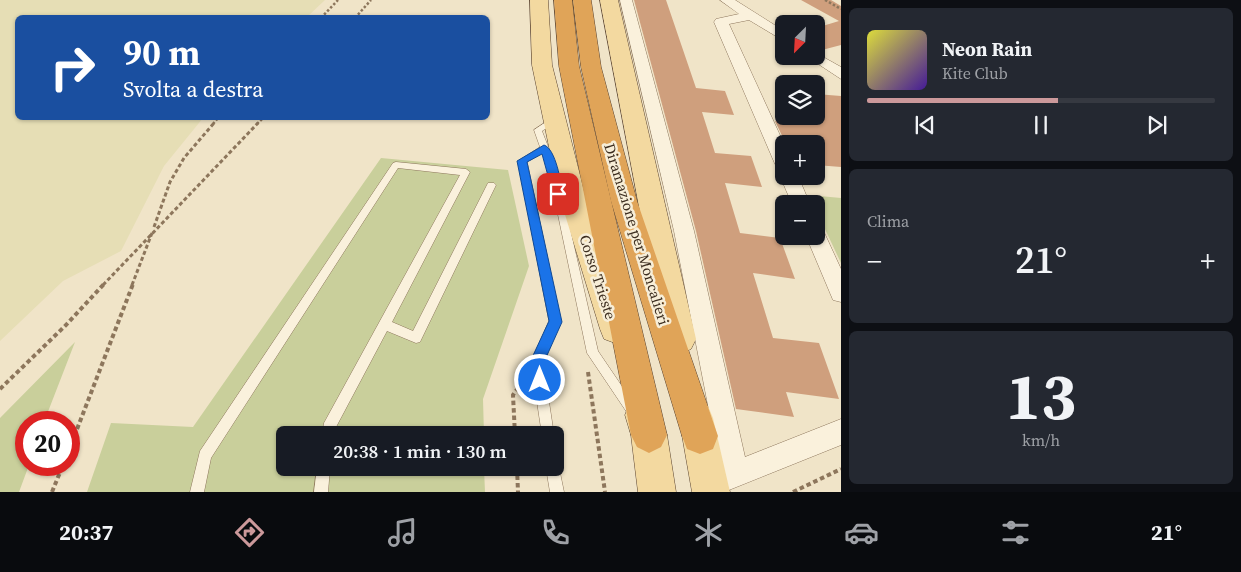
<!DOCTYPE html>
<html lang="it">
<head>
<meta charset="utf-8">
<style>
	:root { --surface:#171b24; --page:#242831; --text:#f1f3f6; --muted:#9ea1a6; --line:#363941; --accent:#cc999b }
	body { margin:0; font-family:"Source Serif 4",serif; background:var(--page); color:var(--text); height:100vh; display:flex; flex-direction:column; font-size:19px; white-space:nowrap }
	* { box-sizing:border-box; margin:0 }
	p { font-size:16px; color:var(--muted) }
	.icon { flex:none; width:28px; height:28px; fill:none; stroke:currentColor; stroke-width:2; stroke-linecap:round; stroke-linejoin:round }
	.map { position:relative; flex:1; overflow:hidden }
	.drawer { display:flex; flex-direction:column; gap:8px; padding:8px; background:#0d0f14; width:400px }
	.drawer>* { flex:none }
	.guide { position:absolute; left:15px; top:15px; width:475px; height:105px; border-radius:8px; box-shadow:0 1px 4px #0004; background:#1a4fa0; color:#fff; overflow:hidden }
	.needle { width:32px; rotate:204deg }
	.tools { position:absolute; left:775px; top:15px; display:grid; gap:10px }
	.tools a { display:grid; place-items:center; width:50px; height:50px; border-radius:8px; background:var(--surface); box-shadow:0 1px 4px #0004; font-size:25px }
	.speed { position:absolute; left:15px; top:411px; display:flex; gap:10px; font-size:25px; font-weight:700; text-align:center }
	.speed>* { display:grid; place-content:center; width:65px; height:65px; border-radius:50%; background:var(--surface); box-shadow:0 1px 4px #0004; line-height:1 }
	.speed .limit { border:8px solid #d22; background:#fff; color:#111 }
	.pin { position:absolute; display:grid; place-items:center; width:42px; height:42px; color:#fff; margin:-21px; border-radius:10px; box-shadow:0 2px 8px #0006 }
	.me { position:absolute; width:55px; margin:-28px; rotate:0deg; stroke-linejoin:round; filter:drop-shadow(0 0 4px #0008) }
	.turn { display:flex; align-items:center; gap:18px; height:105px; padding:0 25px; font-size:22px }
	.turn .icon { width:65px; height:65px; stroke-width:2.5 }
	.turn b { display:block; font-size:35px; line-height:42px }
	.big { font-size:38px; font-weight:600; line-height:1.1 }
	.drawer .widget { flex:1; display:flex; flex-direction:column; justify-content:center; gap:8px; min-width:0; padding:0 18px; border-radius:8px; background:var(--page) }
	.drawer .dial { align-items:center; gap:0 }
	.dial b { font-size:65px; line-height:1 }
	.song { display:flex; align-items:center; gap:15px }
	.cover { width:60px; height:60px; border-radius:8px; background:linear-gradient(135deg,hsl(60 70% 55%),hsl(260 70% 35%)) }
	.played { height:5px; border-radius:2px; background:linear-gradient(90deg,var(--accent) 55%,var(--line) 55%) }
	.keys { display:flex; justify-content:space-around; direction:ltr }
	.heat { display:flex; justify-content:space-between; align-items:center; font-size:28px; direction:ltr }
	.trip { position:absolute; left:276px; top:426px; width:288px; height:50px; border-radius:8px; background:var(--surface); box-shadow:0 1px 4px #0004; font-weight:600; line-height:50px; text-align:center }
	.tabs { display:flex; height:80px; justify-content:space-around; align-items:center; background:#090b0e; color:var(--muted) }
	.tabs .icon { width:35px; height:35px }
	.tabs .on { color:var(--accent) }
	.tabs b { font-size:22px; color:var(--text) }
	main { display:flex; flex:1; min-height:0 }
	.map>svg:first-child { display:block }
	.farmland { fill:#e6deb5 }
	.green { fill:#c9cf9b }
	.building { fill:#cf9f7d }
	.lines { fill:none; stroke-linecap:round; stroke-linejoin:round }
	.service-casing { stroke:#8d765c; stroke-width:1 }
	.minor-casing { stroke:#8d765c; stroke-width:1 }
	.primary-casing { stroke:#5b4430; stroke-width:1 }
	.motorway-casing { stroke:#5b4430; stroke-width:1 }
	.path-far2 { stroke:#8d765c; stroke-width:2.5; stroke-dasharray:2.5 2; stroke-linecap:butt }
	.path-far1 { stroke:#8d765c; stroke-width:3; stroke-dasharray:4 2.5; stroke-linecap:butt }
	.path { stroke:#8d765c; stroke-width:4; stroke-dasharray:4.5 3; stroke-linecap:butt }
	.service { fill:#faf1dc; fill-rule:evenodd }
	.minor { fill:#faf1dc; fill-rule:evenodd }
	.primary { fill:#f3d9a0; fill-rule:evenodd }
	.motorway { fill:#e0a458; fill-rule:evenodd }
	.route { fill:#1a73e8; stroke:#114b97 }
	.labels { text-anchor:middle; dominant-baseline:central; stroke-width:5; stroke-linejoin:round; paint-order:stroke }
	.street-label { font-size:15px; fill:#3d2e20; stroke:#f7eed8 }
</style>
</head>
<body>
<main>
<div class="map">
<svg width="841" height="492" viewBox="0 0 841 492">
	<rect width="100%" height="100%" fill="#f0e4c8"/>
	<polygon class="farmland" points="0,0 325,0 307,17 18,18 18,118 203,118 164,166 121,251 63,281 0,341"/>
	<g class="green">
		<polygon points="381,158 508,170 529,266 483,399 484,435 285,435 285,468 484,468 485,492 87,492 111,423 193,427"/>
		<polygon points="809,195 841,198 841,263 816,210 816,204 813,204"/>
		<polygon points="75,342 44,422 26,422 26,465 29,465 19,492 0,492 0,418"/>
	</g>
	<g class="building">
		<polygon points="634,0 666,0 696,88 725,91 734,115 702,112 715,153 751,156 762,187 725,183 740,233 780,238 795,279 753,273 773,338 819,343 839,399 786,392 794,417 736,409 696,231"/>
		<polygon points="801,0 831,0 841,6 841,45 822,50 816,46 816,28 839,21"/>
		<polygon points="816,94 841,96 841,167 816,165 816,144 786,144 775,121 792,122 789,116 816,116"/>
	</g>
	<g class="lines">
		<g class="service-casing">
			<g id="service">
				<polygon points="555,116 558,117 558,121 542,131 556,167 598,351 638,410 636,414 632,416 628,414 587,353 548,167 542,153 527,162 561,321 543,362 554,435 542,435 531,362 549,321 518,161 540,147 534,130"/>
				<polygon points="396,162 466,169 470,172 392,322 413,331 488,183 494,183 496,185 420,342 416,343 387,331 335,429 334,435 322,435 324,423 460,175 398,168 211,458 204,492 190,492 200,451 393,163"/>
				<polygon points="555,462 558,463 564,492 550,492 546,468 555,468"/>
				<polygon points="317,468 330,468 328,492 314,492"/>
			</g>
		</g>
		<g class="minor-casing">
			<g id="minor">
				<polygon points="620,0 632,0 694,231 745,457 841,419 841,445 724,492 713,489 709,479 713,469 720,467 674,231"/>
				<polygon points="720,0 735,0 784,31 784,41 749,20 729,24 784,144 784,170 778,168 775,164 714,22 716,19 739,14"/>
				<polygon points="816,53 841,67 841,79 806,56 816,56"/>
				<polygon points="784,171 784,176 798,176 810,204 792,204 780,176"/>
				<polygon points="816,228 823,230 841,269 841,302 833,300 806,236 816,236"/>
			</g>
		</g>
		<g class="primary-casing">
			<g id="primary">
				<polygon points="530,0 548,0 552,65 585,195 630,329 626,339 615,343 604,339 600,329 559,195 532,65"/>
				<polygon points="600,0 618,0 696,339 691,349 680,354 669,349 664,339"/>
				<polygon points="642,398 654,403 667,435 676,492 638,492 631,435 625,415 630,403"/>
				<polygon points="696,401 708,406 713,418 730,492 692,492 679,418 684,406"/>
			</g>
		</g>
		<g class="motorway-casing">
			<g id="motorway">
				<polygon points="554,0 572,0 579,66 667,435 661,447 649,453 637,447 631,435 559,66"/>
				<polygon points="573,0 591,0 601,67 637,201 718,436 713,449 700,454 687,449 682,436 611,201 581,67"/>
			</g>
		</g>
		<g class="path-far2">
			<polyline points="825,0 841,9"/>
			<polyline points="321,18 338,0"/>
			<polyline points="355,18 371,0"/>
			<polyline points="213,124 218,118"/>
			<polyline points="257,124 263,118"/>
		</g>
		<g class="path-far1">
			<polyline points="154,227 170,182 184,158 214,123"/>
			<polyline points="103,285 258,123"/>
			<polyline points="132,285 152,233"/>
		</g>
		<g class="path">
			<polyline points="588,372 605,492"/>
			<polyline points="0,389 66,325 104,284"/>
			<polyline points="515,435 513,395 524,380"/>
			<polyline points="69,450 133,284"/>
			<polyline points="517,468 518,492"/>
			<polyline points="52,492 63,465"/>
			<polyline points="793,492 841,469"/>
		</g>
		<use href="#service" class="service"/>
		<use href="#minor" class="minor"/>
		<use href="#primary" class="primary"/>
		<use href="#motorway" class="motorway"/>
	</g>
	<path class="route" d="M544 145C556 149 561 183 563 194L562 197 558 198 553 194 542 154 527 162 562 322 544 362 547 380 545 385 540 387 535 385 530 362 549 321 517 161Z"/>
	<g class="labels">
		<g class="street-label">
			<text transform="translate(637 234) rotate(73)">Diramazione per Moncalieri</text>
			<text transform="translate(598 277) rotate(72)">Corso Trieste</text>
		</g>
	</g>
</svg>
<div class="tools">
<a><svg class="needle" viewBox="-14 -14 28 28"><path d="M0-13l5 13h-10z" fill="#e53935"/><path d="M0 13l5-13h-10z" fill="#9ea1a6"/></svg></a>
<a><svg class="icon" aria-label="layers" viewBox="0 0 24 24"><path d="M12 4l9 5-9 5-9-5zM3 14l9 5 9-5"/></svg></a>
<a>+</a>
<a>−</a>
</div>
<div class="speed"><div class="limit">20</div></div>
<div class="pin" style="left:558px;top:194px;background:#d93025"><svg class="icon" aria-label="arrive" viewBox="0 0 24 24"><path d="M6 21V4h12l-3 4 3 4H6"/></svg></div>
<svg class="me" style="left:540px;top:380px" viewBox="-20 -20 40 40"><circle r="17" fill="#1a73e8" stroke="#fff" stroke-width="3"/><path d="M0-11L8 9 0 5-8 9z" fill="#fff"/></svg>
<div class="trip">20:38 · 1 min · 130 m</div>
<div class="guide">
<div class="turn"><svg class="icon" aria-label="right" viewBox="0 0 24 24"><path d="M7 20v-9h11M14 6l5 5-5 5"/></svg><div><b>90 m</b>Svolta a destra</div></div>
</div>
</div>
<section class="drawer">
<div class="widget">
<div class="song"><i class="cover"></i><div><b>Neon Rain</b><p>Kite Club</p></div></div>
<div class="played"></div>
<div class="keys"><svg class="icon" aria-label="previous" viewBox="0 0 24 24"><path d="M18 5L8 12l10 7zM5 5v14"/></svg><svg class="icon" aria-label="pause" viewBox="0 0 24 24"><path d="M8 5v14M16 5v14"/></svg><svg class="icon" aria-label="next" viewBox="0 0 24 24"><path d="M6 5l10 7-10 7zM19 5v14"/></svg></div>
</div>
<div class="widget"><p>Clima</p>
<div class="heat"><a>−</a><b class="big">21°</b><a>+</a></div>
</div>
<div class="widget dial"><b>13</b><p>km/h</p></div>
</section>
</main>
<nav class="tabs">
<b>20:37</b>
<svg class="icon on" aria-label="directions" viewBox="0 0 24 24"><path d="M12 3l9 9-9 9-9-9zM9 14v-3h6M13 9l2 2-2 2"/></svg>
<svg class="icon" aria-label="music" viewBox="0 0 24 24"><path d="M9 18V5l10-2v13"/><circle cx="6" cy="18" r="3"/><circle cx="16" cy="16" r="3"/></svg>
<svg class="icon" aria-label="phone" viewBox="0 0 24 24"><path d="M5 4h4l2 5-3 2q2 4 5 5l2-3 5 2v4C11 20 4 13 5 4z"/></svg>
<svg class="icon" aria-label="climate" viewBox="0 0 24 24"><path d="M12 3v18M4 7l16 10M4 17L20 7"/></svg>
<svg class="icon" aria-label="car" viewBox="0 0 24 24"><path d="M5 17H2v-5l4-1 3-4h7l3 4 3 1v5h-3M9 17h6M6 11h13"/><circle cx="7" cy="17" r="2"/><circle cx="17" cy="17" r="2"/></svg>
<svg class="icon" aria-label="filters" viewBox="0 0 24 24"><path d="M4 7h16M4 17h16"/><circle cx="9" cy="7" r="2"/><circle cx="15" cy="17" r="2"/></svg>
<b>21°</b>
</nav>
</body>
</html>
